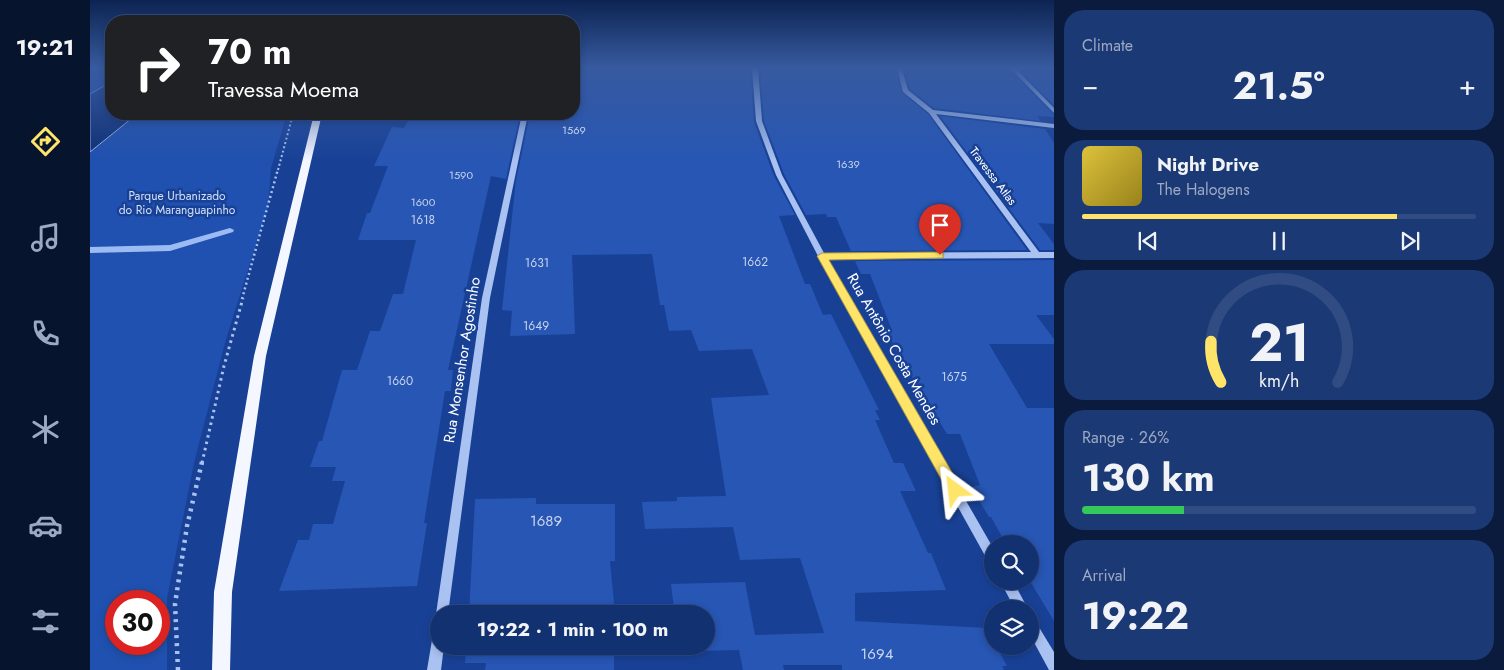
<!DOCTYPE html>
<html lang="en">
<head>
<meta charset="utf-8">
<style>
	:root { --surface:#123170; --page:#1b3975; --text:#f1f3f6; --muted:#9ca9c3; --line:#314c83; --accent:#ffe46a }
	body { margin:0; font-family:Jost,sans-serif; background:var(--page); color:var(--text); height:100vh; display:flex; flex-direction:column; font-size:19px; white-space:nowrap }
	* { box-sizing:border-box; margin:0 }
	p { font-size:16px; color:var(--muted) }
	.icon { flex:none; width:28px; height:28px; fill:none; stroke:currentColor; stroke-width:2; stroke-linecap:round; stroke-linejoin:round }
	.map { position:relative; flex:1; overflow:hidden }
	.details { display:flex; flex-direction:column; gap:10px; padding:10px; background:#0a1b3e; width:450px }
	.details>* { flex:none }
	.hud { position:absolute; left:15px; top:15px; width:475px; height:105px; border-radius:20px; box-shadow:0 2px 8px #0003,0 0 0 1px var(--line); background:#202124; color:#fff; overflow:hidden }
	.controls { position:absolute; left:894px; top:535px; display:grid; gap:10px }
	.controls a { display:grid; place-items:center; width:55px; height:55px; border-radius:50%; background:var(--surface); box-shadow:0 2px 8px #0003,0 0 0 1px var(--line); font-size:25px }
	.speed { position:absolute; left:15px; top:590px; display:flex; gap:10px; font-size:25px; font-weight:700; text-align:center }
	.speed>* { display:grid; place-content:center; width:65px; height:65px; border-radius:50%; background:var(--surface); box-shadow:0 2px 8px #0003,0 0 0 1px var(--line); line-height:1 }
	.speed .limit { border:8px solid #d22; background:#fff; color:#111 }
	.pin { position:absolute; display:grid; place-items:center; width:42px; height:42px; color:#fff; margin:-51px -21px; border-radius:50% 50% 50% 0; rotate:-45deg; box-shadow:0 0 5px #0007 }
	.pin .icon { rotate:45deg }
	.me { position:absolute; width:55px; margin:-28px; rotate:330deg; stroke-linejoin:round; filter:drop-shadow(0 0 4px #0008) }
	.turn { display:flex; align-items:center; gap:18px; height:105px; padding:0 20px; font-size:22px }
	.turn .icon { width:65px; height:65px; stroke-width:2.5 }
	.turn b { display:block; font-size:35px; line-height:42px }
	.big { font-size:38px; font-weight:700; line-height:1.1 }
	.details .tile { flex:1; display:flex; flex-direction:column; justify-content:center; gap:8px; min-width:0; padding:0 18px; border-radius:20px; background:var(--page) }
	.details .dial { align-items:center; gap:0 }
	.dial svg { height:130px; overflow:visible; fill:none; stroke:var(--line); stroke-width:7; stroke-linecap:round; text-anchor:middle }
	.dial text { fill:var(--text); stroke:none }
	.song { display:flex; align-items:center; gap:15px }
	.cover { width:60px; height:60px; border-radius:8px; background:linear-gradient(135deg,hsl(50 70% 55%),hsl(50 70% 35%)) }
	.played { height:5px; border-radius:2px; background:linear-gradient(90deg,var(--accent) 80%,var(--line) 80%) }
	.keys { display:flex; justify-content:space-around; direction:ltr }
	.heat { display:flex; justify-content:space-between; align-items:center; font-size:28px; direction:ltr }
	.charge { height:8px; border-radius:4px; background:linear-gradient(90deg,#34c759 26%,var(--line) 0) }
	.trip { position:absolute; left:340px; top:605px; width:285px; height:50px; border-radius:25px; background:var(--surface); box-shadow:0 2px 8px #0003,0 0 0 1px var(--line); font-weight:700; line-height:50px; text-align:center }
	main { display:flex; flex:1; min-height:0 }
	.dock { display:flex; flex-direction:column; width:90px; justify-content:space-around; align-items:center; background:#07142d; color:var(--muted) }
	.dock .icon { width:35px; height:35px }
	.dock .on { color:var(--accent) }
	.dock b { font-size:22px; color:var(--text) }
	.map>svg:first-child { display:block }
	.green { fill:#2051b0; fill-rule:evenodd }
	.water { fill:#102f73; stroke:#9dbbf3 }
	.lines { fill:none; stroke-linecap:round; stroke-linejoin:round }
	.stream { fill:#9dbbf3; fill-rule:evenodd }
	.building { fill:#2756b4 }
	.path-far3 { stroke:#aac2f1; stroke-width:2; stroke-dasharray:2 2.5; stroke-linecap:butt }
	.path-far2 { stroke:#aac2f1; stroke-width:2.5; stroke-dasharray:2 3; stroke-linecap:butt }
	.path-far1 { stroke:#aac2f1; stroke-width:3; stroke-dasharray:2.5 4; stroke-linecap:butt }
	.path { stroke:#aac2f1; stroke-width:4.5; stroke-dasharray:3 5; stroke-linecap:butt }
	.minor { fill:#aac2f1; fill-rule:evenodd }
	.major { fill:#f4f7ff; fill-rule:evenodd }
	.route { fill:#ffe46a; stroke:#a69445 }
	.labels { text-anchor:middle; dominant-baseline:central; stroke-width:5; stroke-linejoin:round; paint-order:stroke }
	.far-number-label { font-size:11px; fill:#c9d5ec }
	.far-street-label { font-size:12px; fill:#fff; stroke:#184196 }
	.far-park-label { font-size:12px; fill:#d1e0fc; stroke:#184196 }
	.number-label { font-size:12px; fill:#c9d5ec }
	.street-label { font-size:15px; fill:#fff; stroke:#184196 }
	.near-number-label { font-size:15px; fill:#c9d5ec }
</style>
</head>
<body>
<main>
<nav class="dock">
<b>19:21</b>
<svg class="icon on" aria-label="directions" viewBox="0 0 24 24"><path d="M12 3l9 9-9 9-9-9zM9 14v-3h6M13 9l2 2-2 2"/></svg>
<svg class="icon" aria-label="music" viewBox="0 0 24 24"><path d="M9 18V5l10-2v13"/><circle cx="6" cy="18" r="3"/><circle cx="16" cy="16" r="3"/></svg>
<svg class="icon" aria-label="phone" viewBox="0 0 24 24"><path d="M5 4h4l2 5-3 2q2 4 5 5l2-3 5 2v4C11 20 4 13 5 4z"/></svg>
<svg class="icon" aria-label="climate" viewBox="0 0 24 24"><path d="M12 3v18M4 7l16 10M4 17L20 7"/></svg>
<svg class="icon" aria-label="car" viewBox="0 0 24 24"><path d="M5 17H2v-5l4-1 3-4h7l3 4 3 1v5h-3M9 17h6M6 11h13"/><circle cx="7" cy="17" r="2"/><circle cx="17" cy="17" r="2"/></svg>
<svg class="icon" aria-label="filters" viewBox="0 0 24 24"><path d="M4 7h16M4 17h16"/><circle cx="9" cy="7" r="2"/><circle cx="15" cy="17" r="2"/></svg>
</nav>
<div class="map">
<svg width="964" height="670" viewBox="0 0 964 670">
	<rect width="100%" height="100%" fill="#184196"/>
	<g class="green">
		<polygon points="0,68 21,68 21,82 0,94"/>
		<path d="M47 114H197L181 168 178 207 136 339 104 463 77 598V670H0V152ZM26 601H69V644H26Z"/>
	</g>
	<polygon class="water" points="21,82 21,114 47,114 0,152 0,94"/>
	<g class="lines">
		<polygon class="stream" points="140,228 144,230 143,232 80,251 0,253 0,247 80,245"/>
	</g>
	<g class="building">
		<polygon points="484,68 660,68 664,122 684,176 705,215 689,216 715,284 720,284 733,315 741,314 789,410 785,410 790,420 785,420 804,463 813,463 826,491 810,491 838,553 841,553 856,590 765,593 765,621 897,628 902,639 902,646 906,646 917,666 912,666 914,670 752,670 752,665 693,665 694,670 653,670 649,650 566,652 566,646 616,646 616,614 563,614 562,609 584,609 581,584 655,582 665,635 734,633 710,558 650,560 643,527 555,529 552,502 587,501 587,497 636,496 621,398 679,395 662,349 609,351 601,330 579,331 574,305 570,305 562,254 482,255 485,334 420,336 422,311 412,310 426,180 440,115 469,117 470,114 484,114"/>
		<polygon points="670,68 759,68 776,70 775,68 805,68 812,93 838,114 937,250 761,251 746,217 737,217 736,214 716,215 694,174 674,121"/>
		<polygon points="813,68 918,68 964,115 964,117 948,116 950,121 844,108 820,89"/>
		<polygon points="927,68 964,68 964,105"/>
		<polygon points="322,114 430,114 416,179 401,176 358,370 363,370 361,391 355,391 334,523 337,523 327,586 189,591 208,540 219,540 223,524 243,524 255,481 242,481 246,467 220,467 229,441 232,441 252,370 267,370 280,331 290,331 303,294 313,294 326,240 268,240 277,213 280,213 298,166 284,166 302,127 314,128"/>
		<polygon points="850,116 955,129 964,143 964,224 948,223 964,244 964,250 950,250"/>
		<polygon points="964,260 964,315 946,315 964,339 964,344 899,344 937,408 964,408 964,621 940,581 940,544 916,544 901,517 899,517 881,487 890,485 870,434 857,434 826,384 815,364 813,364 795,328 801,328 780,274 771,274 765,261"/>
		<polygon points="446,498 446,504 525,504 525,561 520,561 525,614 379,614 385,499"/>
		<polygon points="376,646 524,646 524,670 395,670 396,663 375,663"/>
	</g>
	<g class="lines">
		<polyline class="path-far3" points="188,170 203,114"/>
		<polyline class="path-far2" points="152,299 188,169"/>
		<polyline class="path-far1" points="112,463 134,366 153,298"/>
		<polyline class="path" points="88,670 85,604 97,526 112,462"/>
		<g class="minor">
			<polygon points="662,68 668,68 672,121 692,175 734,253 941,252 839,113 813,92 807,68 812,69 818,90 843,110 964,124 964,128 846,114 949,252 964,252 964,258 737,259 902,546 902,563 898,561 728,256 686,175 666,121"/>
			<polygon points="920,68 925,68 964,108 964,113"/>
			<polygon points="432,114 438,114 400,298 358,614 349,614 349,619 346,614 392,298"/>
			<polygon points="910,581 923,581 938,609 925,609"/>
			<polygon points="940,617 944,619 964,652 964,670 959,670 940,635"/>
			<polygon points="349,628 349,646 354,646 351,670 337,670 343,634 344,629"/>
		</g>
		<polygon class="major" points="224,114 232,114 176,356 142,592 140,670 122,670 124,592 164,356"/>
	</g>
	<linearGradient id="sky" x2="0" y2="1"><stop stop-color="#0d2452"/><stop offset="0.42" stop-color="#375aa0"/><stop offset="1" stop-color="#375aa0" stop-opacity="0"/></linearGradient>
	<rect width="964" height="161" fill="url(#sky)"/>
	<polygon class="route" points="850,252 853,253 853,258 739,260 870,486 872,490 870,495 865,497 860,495 727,256 732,253"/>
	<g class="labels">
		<g class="far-number-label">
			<text x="484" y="130">1569</text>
			<text x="758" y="164">1639</text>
			<text x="371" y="175">1590</text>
			<text x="333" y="202">1600</text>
		</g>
		<g class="far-street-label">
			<text transform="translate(903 176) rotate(53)">Travessa Atlas</text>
		</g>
		<g class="far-park-label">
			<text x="87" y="196">Parque Urbanizado<tspan x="87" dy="14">do Rio Maranguapinho</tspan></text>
		</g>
		<g class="number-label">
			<text x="333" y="220">1618</text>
			<text x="665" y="262">1662</text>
			<text x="447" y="263">1631</text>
			<text x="446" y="326">1649</text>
			<text x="864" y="377">1675</text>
			<text x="310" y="381">1660</text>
		</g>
		<g class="street-label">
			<text transform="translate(804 349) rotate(60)">Rua Antônio Costa Mendes</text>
			<text transform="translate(372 360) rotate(-81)">Rua Monsenhor Agostinho</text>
		</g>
		<g class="near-number-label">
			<text x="456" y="521">1689</text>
			<text x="787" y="654">1694</text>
		</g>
	</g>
</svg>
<div class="controls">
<a><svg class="icon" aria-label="search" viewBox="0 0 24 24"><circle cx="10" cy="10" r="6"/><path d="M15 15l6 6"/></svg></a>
<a><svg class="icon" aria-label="layers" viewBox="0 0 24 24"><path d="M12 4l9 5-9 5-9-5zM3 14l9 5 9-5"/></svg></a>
</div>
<div class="speed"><div class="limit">30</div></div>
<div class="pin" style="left:850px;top:255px;background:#d93025"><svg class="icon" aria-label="arrive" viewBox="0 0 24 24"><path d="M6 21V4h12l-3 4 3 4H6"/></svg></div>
<svg class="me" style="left:865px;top:490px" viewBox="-20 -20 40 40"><path d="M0-17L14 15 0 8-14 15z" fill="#ffe46a" stroke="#fff" stroke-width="4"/></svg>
<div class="trip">19:22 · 1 min · 100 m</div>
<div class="hud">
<div class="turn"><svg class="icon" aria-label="right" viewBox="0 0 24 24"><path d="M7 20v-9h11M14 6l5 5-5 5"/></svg><div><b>70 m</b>Travessa Moema</div></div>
</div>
</div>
<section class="details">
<div class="tile"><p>Climate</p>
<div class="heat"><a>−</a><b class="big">21.5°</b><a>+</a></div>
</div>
<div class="tile">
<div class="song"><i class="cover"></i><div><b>Night Drive</b><p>The Halogens</p></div></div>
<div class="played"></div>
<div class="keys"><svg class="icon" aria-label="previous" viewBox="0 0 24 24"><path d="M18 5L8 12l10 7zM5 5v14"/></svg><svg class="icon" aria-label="pause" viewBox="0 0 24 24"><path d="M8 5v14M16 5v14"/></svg><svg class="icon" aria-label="next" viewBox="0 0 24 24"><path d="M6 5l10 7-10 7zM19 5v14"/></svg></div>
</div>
<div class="tile dial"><svg viewBox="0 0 100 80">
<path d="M14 69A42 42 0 1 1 86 69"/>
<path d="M14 69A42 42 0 0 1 8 44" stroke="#ffe46a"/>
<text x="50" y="56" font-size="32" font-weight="700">21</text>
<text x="50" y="72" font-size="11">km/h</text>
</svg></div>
<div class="tile"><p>Range · 26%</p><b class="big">130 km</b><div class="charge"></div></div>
<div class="tile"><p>Arrival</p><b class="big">19:22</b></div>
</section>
</main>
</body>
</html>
